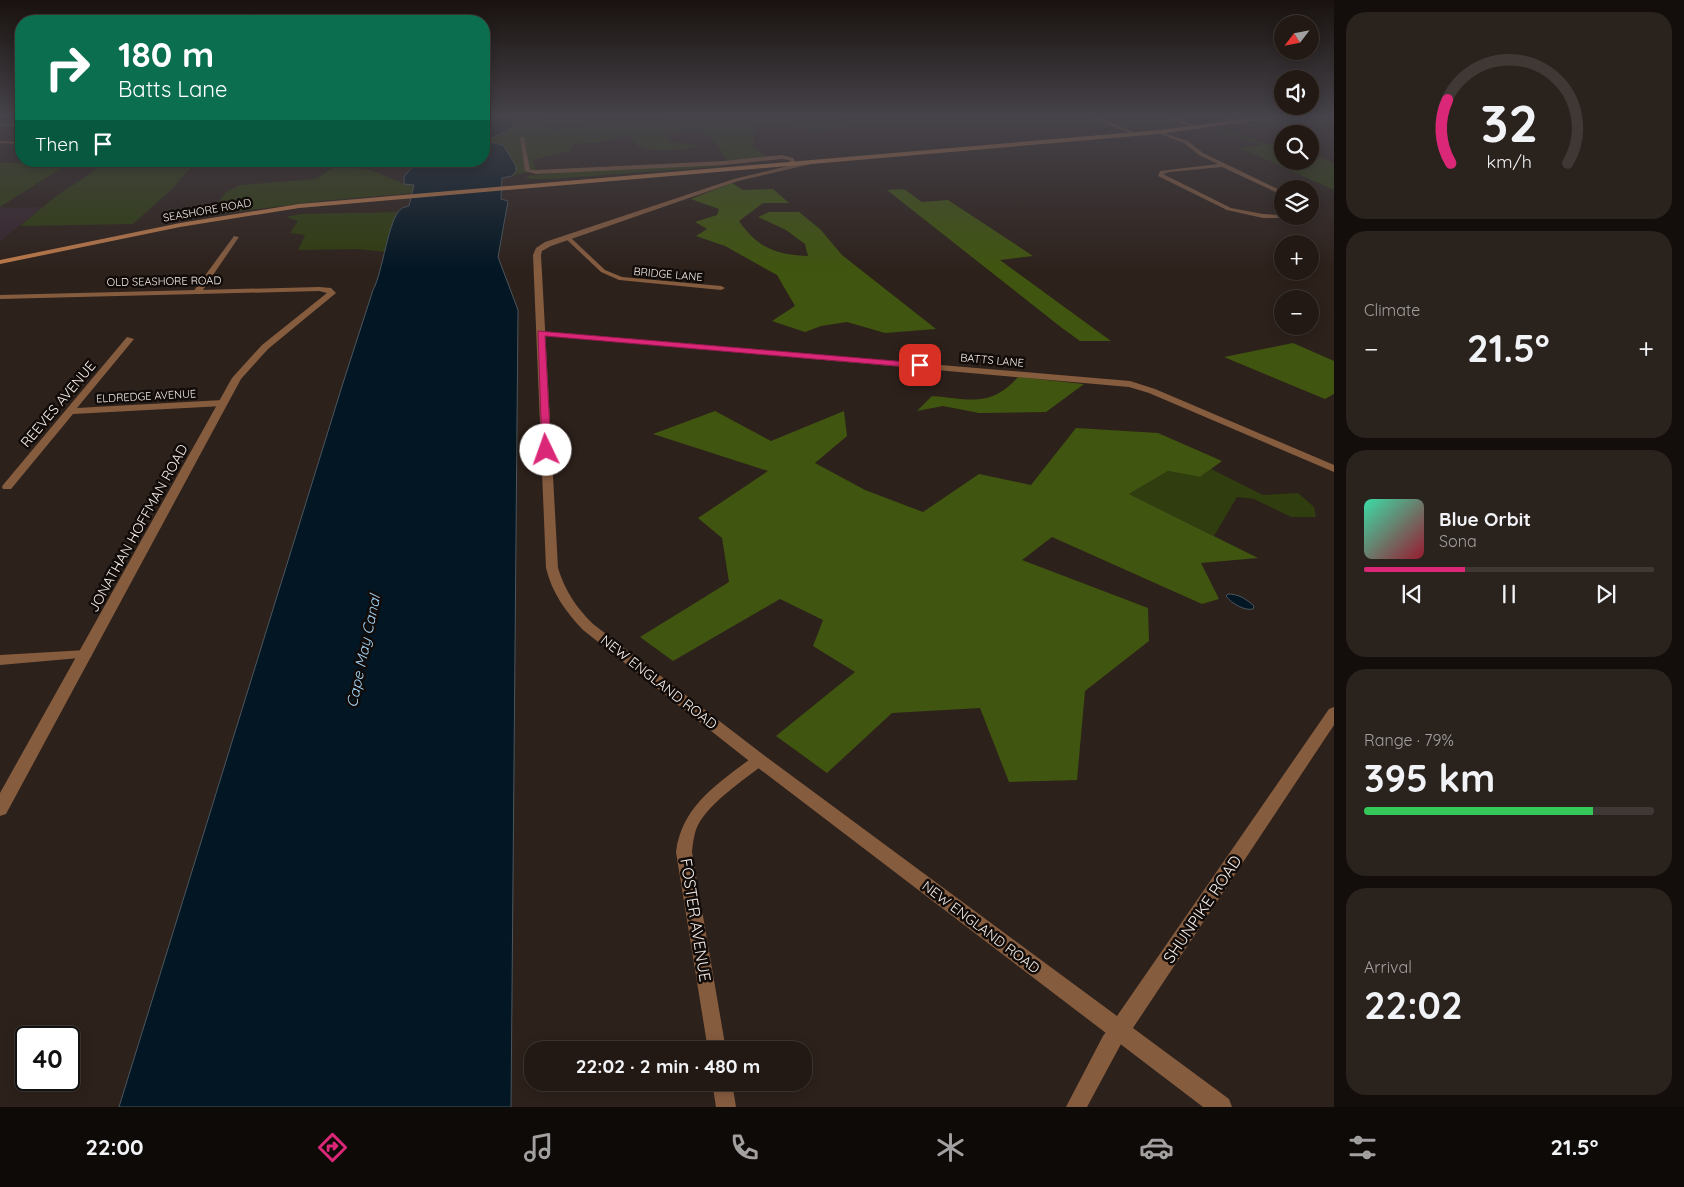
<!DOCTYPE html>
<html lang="en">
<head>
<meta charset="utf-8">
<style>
	:root { --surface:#221914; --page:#2a221d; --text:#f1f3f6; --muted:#a2a0a0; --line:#3f3834; --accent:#db2777 }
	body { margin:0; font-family:Quicksand,sans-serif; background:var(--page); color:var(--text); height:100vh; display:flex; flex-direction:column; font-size:19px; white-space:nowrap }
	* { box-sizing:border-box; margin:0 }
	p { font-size:16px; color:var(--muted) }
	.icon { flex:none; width:28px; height:28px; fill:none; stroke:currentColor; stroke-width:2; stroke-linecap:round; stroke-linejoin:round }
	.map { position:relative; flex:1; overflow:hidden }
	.side { display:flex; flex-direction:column; gap:12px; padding:12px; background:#130e0b; width:350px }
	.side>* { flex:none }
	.banner { position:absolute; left:15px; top:15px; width:475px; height:152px; border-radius:20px; box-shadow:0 2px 12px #0003,0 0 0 1px var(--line); background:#0b6e4f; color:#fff; overflow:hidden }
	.needle { width:32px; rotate:238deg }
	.controls { position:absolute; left:1274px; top:15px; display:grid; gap:10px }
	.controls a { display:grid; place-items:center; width:45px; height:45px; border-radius:50%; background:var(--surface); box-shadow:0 2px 12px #0003,0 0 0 1px var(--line); font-size:25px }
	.speed { position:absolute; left:15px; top:1026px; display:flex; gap:10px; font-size:25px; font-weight:700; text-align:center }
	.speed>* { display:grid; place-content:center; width:65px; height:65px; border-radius:50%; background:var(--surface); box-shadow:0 2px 12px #0003,0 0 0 1px var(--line); line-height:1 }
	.speed .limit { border:2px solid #111; border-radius:8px; background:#fff; color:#111 }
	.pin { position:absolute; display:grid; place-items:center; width:42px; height:42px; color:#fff; margin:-21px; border-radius:10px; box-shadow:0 2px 8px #0006 }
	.me { position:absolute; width:55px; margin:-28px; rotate:357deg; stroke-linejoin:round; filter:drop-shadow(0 0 4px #0008) }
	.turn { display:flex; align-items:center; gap:18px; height:105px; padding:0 20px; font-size:22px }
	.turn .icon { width:65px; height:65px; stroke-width:2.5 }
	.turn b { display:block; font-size:35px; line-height:42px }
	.then { display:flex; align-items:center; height:48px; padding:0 20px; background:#0003; gap:10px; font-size:19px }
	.big { font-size:38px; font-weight:700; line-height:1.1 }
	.side .card { flex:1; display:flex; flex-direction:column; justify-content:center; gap:8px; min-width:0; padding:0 18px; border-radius:20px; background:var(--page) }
	.side .dial { align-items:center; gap:0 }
	.dial svg { height:130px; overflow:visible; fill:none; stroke:var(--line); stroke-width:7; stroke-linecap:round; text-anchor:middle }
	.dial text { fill:var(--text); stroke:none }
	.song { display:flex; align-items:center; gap:15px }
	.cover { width:60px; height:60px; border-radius:8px; background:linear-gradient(135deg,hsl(160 70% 55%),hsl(350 70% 35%)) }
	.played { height:5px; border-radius:2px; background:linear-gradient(90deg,var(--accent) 35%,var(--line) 35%) }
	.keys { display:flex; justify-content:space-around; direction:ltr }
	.heat { display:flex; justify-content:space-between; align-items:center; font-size:28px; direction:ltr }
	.charge { height:8px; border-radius:4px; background:linear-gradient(90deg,#34c759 79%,var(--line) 0) }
	.trip { position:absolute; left:524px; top:1041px; width:288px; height:50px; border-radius:20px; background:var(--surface); box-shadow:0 2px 12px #0003,0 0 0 1px var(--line); font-weight:700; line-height:50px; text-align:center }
	.menu { display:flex; height:80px; justify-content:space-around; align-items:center; background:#0e0a08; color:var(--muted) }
	.menu .icon { width:35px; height:35px }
	.menu .active { color:var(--accent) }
	.menu b { font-size:22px; color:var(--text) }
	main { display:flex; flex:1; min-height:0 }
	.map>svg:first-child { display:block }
	.education { fill:#37252d }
	.green { fill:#2f3d0f }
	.forest { fill:#40550f }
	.water { fill:#021623; stroke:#4b565e }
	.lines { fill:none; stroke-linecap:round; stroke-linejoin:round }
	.minor { fill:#865c3f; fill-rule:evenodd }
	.tertiary { fill:#865c3f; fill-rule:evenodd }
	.secondary { fill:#be7a4a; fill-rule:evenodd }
	.rail { stroke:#b5aca7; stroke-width:2; stroke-dasharray:4 4; stroke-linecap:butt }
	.route { fill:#db2777; stroke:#8e194d }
	.labels { text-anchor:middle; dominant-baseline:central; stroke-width:5; stroke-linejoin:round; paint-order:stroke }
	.far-street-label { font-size:11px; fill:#f6ede9; stroke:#110c09 }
	.street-label { font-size:14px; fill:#f6ede9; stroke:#110c09 }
	.water-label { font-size:15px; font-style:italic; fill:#a5d9fe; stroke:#110c09 }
	.near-street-label { font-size:16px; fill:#f6ede9; stroke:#110c09 }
</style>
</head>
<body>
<main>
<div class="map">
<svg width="1334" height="1107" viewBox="0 0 1334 1107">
	<rect width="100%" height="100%" fill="#2d211b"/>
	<polygon class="education" points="0,207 10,208 43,207 0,241"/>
	<g class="green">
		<path d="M519 116H536L542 127 553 129 714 116H838L834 118 853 129 815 131 782 126H753L756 132 752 136 755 142 752 146 767 158 731 161 727 160 715 142 699 130 665 134 670 141 701 146C683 149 637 159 631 136 617 137 607 141 594 143 586 144 580 142 573 145L570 151 533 160 536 170 512 176 516 171 503 145 489 142 488 139C501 136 515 130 519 116Z"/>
		<polygon points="1209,128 1217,128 1277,147 1282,147 1282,161 1310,161 1310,152 1334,163 1334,190 1240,148 1262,145"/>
		<polygon points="109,161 196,161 172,189 133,224 20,226 55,197"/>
		<polygon points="71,162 0,207 0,163"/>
		<polygon points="335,166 371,170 404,184 414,185 412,193 321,201 209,215 226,192 240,185 316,179"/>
		<polygon points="703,166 727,166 549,179 529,179 526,176 572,172"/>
		<polygon points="399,212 395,218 385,252 358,249 298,250 305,235 290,233 298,221 286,217 301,214"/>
		<polygon points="1211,469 1263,495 1298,493 1314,507 1316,517 1291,517 1254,499 1237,497 1214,536 1129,494 1168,471 1200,477"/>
	</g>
	<g class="forest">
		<path d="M732 183 743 190 773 189 789 203H763L739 221C758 248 776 255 808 256L805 244 786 230 758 217 769 212H799L820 229 842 255 936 329 885 333 847 322 821 326 805 332 772 321 795 306 777 275 725 246 696 236 707 229 695 222 717 215 719 209 691 199Z"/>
		<polygon points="904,189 922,202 948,200 1033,256 1000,260 1111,341 1080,341 1062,328 887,190"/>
		<polygon points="1293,343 1334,361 1334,394 1325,399 1224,357"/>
		<path d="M1018 377 1084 384 1046 412 979 413 943 406 917 411 932 396C970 399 990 408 1018 377Z"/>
		<polygon points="715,411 771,441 844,411 847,436 815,463 865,490 923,512 979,474 1031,485 1076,428 1158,433 1222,461 1200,477 1168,471 1129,494 1258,558 1201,563 1219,599 1202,604 1052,537 1022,560 1148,608 1149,641 1085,691 1077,780 1009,782 980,708 892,713 827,773 776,736 855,672 813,646 823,620 780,599 673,661 640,637 729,582 722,538 698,518 768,471 653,434"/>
	</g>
	<g class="water">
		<path d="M484 116H519C515 129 500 134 488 140L489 142 503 145 516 166V171L512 176 502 178 501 199 508 201 498 257 518 310 511 1107H119L343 383 373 290C383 272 388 219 401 209 403 207 406 207 409 206L414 185 404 184V177L417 161H484Z"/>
		<path d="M1228 594C1239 594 1246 599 1254 606L1253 609C1245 611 1232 604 1226 596Z"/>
	</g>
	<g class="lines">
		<g class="minor">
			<polygon points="1088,116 1095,116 1138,134 1134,135"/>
			<polygon points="1163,116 1170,116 1202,128 1198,129"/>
			<polygon points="1218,116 1225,116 1244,123 1240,124"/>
			<rect x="0" y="124" width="21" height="2"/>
			<polygon points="1157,131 1188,141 1203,153 1282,191 1282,195 1222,167 1170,172 1163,174 1231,208 1263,214 1296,216 1293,218 1263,218 1227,210 1158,176 1160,171 1218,164 1199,155 1184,143 1157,133"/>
			<polygon points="520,137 524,138 530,170 536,170 724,161 782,155 793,158 796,163 791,164 789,160 782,159 724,165 536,174 525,171"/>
			<polygon points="0,141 21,142 21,144 0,143"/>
			<polygon points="234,236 239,237 200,294 194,294 193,292"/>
			<polygon points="565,236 569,236 605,270 622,277 721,286 725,288 721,290 619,280 601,272 565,238"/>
			<polygon points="538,331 1130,381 1155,389 1334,465 1334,472 1149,393 1129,387 541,335 538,335"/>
			<polygon points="127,337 134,339 77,408 223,400 227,403 223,406 73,414 11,489 3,489 2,487 3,485"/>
			<polygon points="86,650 91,651 92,654 91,657 0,665 0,655"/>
			<path d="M759 754 764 756 766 760 764 764C744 780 710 802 698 825 694 833 693 843 692 852L726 1050H708L676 852C682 805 719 783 754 756Z"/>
			<polygon points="1119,1022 1126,1024 1128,1031 1087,1107 1066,1107 1103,1036 1112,1024"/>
			<polygon points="712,1082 732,1082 736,1107 716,1107"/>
		</g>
		<g class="tertiary">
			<path d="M813 160 815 163 738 181 551 246 542 251 541 255 558 568C565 591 576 607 593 624L765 756 1117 1016 1329 709 1334 707V725L1133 1028 1229 1099 1232 1107H1203L753 764 583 630C566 612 552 593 546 568L533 255 536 248 545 242 734 179Z"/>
			<polygon points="319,287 331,288 336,293 268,349 241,379 6,814 0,816 0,793 232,378 262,345 327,293 319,291 0,299 0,295"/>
		</g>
		<polygon class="secondary" points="1273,116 1289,116 1159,134 299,208 180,227 0,264 0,260 180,223 299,204 1159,130"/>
		<polyline class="rail" points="484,141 490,140"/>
	</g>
	<linearGradient id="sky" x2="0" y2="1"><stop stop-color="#19120f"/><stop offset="0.43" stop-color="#46434a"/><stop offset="1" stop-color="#46434a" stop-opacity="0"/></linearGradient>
	<rect width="1334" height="271" fill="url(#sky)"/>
	<polygon class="route" points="538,331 920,363 924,365 920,368 545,336 551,450 546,453 542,450"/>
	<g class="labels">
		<g class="far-street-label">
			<text transform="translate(207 210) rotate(-10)">SEASHORE ROAD</text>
			<text transform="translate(668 274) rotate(5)">BRIDGE LANE</text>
			<text transform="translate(164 281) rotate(-1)">OLD SEASHORE ROAD</text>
			<text transform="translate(992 360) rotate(5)">BATTS LANE</text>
			<text transform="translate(146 396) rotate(-3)">ELDREDGE AVENUE</text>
		</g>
		<g class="street-label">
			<text transform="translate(58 404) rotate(-50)">REEVES AVENUE</text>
			<text transform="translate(138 528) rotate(-61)">JONATHAN HOFFMAN ROAD</text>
			<text transform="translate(659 682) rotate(38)">NEW ENGLAND ROAD</text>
			<text transform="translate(981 927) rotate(37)">NEW ENGLAND ROAD</text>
		</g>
		<g class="water-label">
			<text transform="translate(363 651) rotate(-78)">Cape May Canal</text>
		</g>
		<g class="near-street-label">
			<text transform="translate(1202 909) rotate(-56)">SHUNPIKE ROAD</text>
			<text transform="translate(696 920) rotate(81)">FOSTER AVENUE</text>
		</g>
	</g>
</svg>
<div class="controls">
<a><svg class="needle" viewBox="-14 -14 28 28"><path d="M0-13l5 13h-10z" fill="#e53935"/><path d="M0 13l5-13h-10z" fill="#a2a0a0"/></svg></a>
<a><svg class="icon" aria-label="sound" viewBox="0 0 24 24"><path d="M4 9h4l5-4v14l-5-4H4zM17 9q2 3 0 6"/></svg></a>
<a><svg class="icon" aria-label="search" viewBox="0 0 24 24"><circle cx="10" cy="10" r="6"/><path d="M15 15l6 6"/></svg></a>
<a><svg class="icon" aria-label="layers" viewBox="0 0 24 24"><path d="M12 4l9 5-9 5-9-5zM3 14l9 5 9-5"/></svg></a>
<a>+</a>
<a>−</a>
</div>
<div class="speed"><div class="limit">40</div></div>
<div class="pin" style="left:920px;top:365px;background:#d93025"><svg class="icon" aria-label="arrive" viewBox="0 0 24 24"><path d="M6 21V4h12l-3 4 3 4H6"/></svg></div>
<svg class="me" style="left:546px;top:450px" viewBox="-20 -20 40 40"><circle r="19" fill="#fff"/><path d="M0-13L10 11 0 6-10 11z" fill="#db2777"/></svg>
<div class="trip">22:02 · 2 min · 480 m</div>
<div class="banner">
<div class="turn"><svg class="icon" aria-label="right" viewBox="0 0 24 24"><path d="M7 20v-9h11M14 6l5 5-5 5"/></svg><div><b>180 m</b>Batts Lane</div></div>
<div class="then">Then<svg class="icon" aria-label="arrive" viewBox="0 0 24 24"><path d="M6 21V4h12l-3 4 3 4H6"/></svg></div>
</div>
</div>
<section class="side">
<div class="card dial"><svg viewBox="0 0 100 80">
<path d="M14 69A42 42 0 1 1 86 69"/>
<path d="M14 69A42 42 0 0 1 12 30" stroke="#db2777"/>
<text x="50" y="56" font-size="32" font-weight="700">32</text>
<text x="50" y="72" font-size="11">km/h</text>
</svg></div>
<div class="card"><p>Climate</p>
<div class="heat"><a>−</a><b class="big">21.5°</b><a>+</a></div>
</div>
<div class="card">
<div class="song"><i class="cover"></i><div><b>Blue Orbit</b><p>Sona</p></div></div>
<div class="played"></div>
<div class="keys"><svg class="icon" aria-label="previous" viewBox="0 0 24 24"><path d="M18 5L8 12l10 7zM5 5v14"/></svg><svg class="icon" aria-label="pause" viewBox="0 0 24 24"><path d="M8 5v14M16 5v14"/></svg><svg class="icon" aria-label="next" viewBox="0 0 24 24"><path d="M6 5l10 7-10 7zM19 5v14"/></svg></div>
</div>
<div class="card"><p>Range · 79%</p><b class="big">395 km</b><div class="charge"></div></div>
<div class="card"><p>Arrival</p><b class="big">22:02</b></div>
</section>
</main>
<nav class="menu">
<b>22:00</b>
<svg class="icon active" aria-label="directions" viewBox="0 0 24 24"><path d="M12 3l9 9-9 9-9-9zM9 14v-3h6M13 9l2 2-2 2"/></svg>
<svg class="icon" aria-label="music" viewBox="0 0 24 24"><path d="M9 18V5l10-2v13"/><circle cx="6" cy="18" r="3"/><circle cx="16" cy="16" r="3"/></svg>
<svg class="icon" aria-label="phone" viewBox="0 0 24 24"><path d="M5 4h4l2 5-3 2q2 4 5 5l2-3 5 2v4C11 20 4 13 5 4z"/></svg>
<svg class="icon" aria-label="climate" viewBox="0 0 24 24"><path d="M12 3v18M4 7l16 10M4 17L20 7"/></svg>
<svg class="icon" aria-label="car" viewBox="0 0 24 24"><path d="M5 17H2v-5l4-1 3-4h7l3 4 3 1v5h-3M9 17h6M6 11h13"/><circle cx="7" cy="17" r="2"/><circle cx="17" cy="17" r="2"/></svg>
<svg class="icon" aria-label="filters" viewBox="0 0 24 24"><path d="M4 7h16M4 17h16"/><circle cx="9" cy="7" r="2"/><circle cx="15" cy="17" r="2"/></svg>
<b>21.5°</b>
</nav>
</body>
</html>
